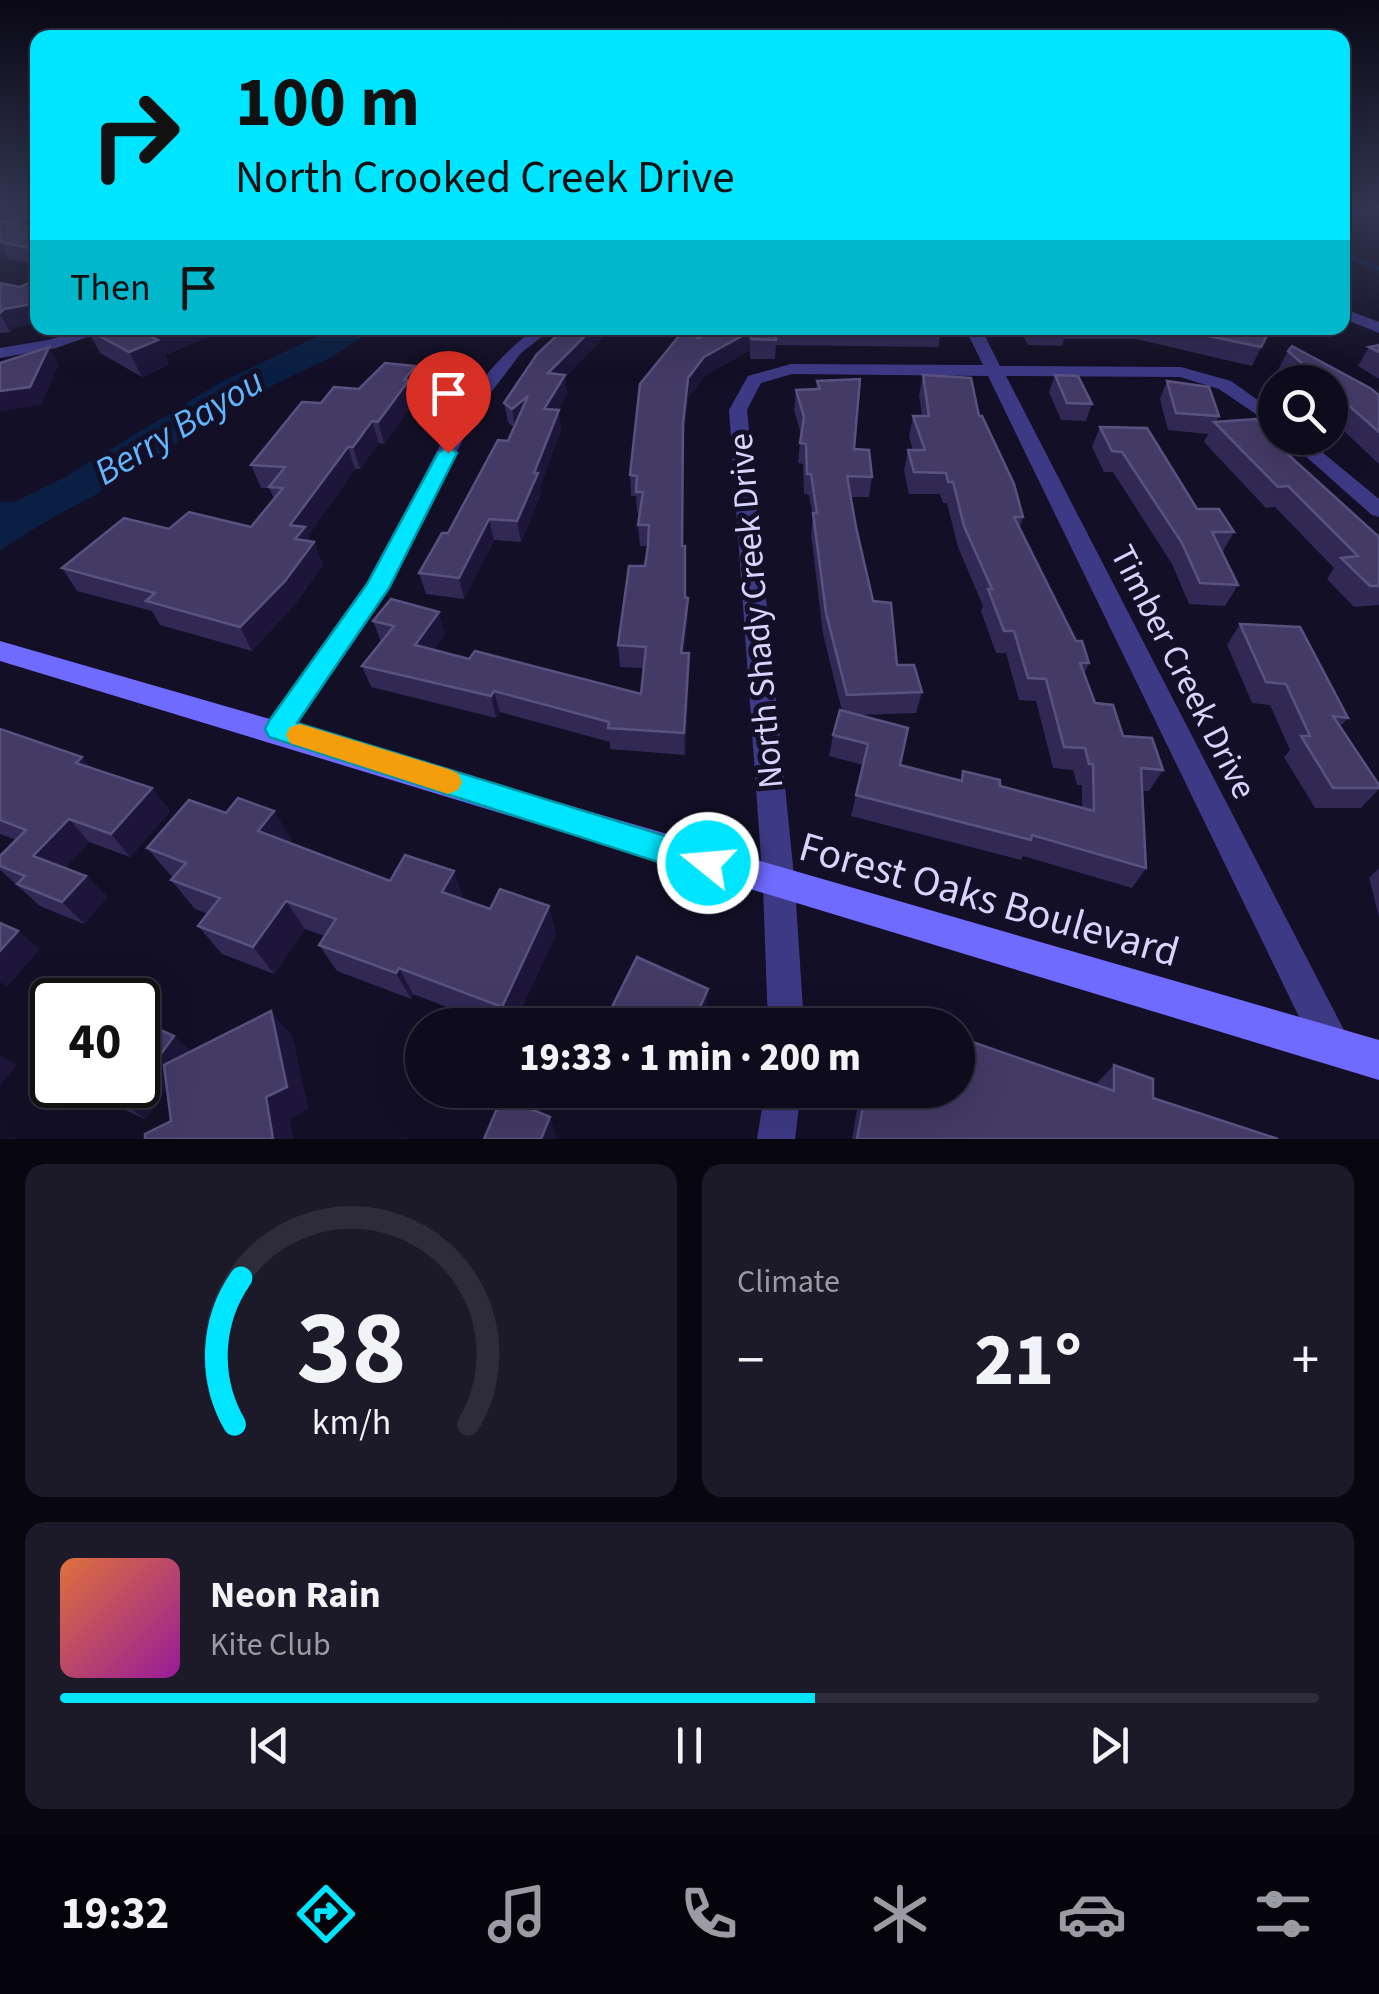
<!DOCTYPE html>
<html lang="en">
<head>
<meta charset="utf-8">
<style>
	:root { --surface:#0e0b1c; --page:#1c1929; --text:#f1f3f6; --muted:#9b9ba3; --line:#2e2b3b; --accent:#00e5ff }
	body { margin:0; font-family:"Source Sans 3",sans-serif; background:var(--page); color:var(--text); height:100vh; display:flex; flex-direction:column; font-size:38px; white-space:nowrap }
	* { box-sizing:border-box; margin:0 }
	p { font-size:32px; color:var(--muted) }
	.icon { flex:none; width:55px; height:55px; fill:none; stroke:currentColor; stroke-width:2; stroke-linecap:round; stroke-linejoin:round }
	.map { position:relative; height:1139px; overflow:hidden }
	.panel { display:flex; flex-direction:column; gap:25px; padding:25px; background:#08060f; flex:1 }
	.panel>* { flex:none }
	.banner { position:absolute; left:30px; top:30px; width:1320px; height:305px; border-radius:20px; box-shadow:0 10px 40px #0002,0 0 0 2px var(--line); background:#00e5ff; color:#111; overflow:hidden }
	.buttons { position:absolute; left:1258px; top:365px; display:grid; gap:20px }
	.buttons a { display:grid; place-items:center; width:90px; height:90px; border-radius:50%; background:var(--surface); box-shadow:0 10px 40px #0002,0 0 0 2px var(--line); font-size:50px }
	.speed { position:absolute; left:30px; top:978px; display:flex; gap:20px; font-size:50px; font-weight:700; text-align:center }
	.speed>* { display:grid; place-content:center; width:130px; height:130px; border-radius:50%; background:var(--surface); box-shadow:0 10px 40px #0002,0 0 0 2px var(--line); line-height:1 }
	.speed .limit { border:5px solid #111; border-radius:15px; background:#fff; color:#111 }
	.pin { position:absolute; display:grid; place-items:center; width:85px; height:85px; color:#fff; margin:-102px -42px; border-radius:50% 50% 50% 0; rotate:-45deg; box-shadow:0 0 10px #0007 }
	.pin .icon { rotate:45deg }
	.me { position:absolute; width:110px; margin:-55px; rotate:287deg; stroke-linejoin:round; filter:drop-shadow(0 0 8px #0008) }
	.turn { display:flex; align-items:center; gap:35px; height:210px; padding:0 40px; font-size:45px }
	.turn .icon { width:130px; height:130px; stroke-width:2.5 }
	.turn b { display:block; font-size:70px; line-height:85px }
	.then { display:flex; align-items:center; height:95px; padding:0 40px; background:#0003; gap:20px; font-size:38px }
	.big { font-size:75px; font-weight:800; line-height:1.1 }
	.panel .card { flex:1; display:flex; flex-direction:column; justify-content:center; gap:15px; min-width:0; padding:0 35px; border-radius:20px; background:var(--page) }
	.panel .dial { align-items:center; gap:0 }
	.dial svg { height:260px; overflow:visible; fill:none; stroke:var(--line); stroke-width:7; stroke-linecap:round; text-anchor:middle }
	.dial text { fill:var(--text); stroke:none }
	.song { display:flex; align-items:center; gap:30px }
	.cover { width:120px; height:120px; border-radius:15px; background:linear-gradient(135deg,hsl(20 70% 55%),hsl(300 70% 35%)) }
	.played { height:10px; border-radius:5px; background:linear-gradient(90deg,var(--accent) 60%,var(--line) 60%) }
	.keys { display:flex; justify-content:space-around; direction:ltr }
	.heat { display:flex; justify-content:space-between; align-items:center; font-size:55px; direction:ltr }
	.panel .tiles { flex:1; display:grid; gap:25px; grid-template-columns:1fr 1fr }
	.card:last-child { grid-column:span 2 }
	.trip { position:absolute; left:405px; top:1008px; width:570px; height:100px; border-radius:50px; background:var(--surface); box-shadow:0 10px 40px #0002,0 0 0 2px var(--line); font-weight:800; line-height:100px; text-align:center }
	.tabs { display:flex; height:160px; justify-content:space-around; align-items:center; background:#06040b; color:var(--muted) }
	.tabs .icon { width:70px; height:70px }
	.tabs .selected { color:var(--accent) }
	.tabs b { font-size:45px; color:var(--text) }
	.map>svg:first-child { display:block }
	.water { fill:#0a1f44 }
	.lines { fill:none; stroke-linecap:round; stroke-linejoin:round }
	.stream { stroke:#0a1f44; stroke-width:5 }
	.river { fill:#0a1f44; fill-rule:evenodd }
	.street { fill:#3d3a85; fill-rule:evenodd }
	.secondary { fill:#6f6bff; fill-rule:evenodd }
	.wall { fill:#312854 }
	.shaded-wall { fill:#1d163a }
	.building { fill:#433a66; stroke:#5a527e; stroke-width:2.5 }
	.route { fill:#00e5ff; stroke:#0095a6; stroke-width:2.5 }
	.slow { fill:#f59e0b }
	.labels { text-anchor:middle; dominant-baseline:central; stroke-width:10; stroke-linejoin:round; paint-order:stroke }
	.street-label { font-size:35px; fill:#d9d4ff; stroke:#130f26 }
	.water-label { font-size:38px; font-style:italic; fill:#62b6ff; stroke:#130f26 }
	.near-street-label { font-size:42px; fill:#d9d4ff; stroke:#130f26 }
</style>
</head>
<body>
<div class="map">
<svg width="1379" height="1139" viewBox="0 0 1379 1139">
	<rect width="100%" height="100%" fill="#130f26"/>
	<polygon class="water" points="0,502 68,508 0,550"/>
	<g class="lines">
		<polyline class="stream" points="1342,253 1379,269"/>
		<polygon class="river" points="335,328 375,328 334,356 247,398 95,495 16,537 0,542 0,509 65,477 221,382"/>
		<g class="street">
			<polygon points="33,208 38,208 38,216 0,231 0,222"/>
			<polygon points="1342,308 1379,322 1379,333 1342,318"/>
			<polygon points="90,328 113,328 56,348 0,358 0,348 48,340"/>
			<path d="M536 328H553L521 353 477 411 388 590 289 737 279 740 269 737 266 729 269 721C302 675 339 631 368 583 422 495 449 391 536 328Z"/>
			<polygon points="965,328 981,328 1000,366 1181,367 1231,381 1275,412 1275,427 1219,389 1180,377 1006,376 1346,1034 1351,1047 1346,1060 1333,1065 1320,1060 988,376 792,374 761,383 747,410 795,886 804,1025 768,1025 763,886 729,410 748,376 791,364 983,365"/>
			<polygon points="1285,438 1305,438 1379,499 1379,517 1372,515"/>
			<polygon points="765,1090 801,1090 795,1139 757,1139"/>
		</g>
		<polygon class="secondary" points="0,641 1379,1040 1379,1080 0,661"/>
	</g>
	<g class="wall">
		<polygon points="1357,208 1379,208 1379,215"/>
		<polygon points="0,221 38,230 38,265 9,259 0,263"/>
		<polygon points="38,279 38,323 14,327 10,332 0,333 0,283 20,287"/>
		<polygon points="229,328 165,355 169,365 142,377 100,353 87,329"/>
		<polygon points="565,328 613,328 565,377 567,394 558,410 561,429 540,487 541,493 521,542 494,540 464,599 426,594 419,573 448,533 508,441 514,428 508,422 504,403"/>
		<polygon points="717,328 942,328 938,347 776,345 775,359 750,359 750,350 704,376 688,398 683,444 682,546 685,597 688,619 684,653 689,675 685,755 610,749 610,742 500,712 496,718 371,687 362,666 381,642 373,621 445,634 434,649 469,659 641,694 644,668 620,667 618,645 645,566 648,546 640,546 638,525 640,513 637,513 636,496 631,496 630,475 699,338"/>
		<polygon points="1019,328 1271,328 1252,366 1136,339 1064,339 1062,346 1028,345"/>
		<polygon points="1379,345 1379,379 1358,366 1369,347"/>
		<polygon points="1288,351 1379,395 1379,464 1330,418 1330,382 1291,382 1278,370"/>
		<polygon points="923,375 979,416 1023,517 1020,527 1076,641 1089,663 1084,674 1095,703 1123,736 1163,770 1149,791 1142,791 1146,868 1132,888 1023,856 1021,860 851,816 863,765 829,756 833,735 842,711 823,634 811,534 813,518 809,495 804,494 803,464 798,463 801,434 794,410 796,390 816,389 817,381 854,449 872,477 869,497 851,497 856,527 873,601 897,665 922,692 916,713 859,715 900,765 960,781 963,771 1000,786 1082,808 1082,785 1077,785 1073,770 1053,768 1036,701 1019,700 1006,653 996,653 981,611 983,606 958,547 947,503 943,503 940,494 909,494 904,471 908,450 913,450 909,437 913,416 922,416 919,395"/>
		<polygon points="1055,375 1092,404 1086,421 1061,420 1049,392"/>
		<polygon points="1167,381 1219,416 1217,421 1287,449 1285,452 1379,537 1379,605 1354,607 1327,579 1334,568 1275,507 1266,508 1204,442 1208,434 1168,430 1160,399"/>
		<polygon points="420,387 413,397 414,402 384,444 379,443 360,469 355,469 308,536 311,541 314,542 323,565 295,604 252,651 160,625 152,611 77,591 62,568 251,527 274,499 269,488 261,488 251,465 321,403 359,389"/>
		<polygon points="1100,427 1197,509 1234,532 1222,553 1238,585 1225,606 1189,604 1172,564 1113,472 1104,472 1092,447"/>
		<polygon points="1240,624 1348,718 1340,727 1379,785 1379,789 1361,808 1315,808 1284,757 1290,750 1270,705 1252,703 1227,645"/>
		<polygon points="0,729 91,768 152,788 170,811 130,857 89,842 65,868 86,876 107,897 84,924 40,906 0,870 0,856 16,840 0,834"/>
		<polygon points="292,840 290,843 390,881 464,900 556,934 514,1025 494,1025 413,994 411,999 337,971 319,945 325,936 305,929 274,974 222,954 198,926 208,914 195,909 171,880 173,878 147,848"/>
		<polygon points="1379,868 1379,917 1369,878"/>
		<polygon points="174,1036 191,1052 292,1036 308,1109 289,1119 293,1139 145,1139 171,1121 167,1088 145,1119 71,1085 138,1085"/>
		<polygon points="1114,1065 1153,1098 1278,1139 852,1139 860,1090 958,1090 1095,1085"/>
	</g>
	<g class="shaded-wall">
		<polygon points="0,242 9,259 0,263"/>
		<polygon points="38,303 38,323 14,327 10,332 0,313 4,309"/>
		<polygon points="162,328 229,328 165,355 169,365 142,377 129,352 146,334"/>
		<polygon points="593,328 613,328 565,377 567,394 547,429 544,409 548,373"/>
		<polygon points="751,331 750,350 704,376 688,398 683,444 683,424 688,378 704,357"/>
		<polygon points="49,347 59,365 41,405 0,411 0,391"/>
		<polygon points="415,366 420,387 413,397 414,402 384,444 378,422"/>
		<polygon points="528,396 515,429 512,409"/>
		<polygon points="559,410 561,429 540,487 541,493 521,542 517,521"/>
		<polygon points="372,421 379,443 360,469 353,447"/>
		<polygon points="348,447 355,469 308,536 312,544 314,542 323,565 295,604 252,651 240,627 290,525"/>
		<polygon points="489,519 494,540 464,599 459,578"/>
		<polygon points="688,598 688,619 682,675 681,653"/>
		<polygon points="439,612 445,634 422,666 415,645"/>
		<polygon points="689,653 689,675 685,755 684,733"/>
		<polygon points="494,691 500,712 496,718 491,696"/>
		<polygon points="82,757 101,780 76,763"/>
		<polygon points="152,788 170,811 130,857 111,834"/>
		<polygon points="274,811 292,840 277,860 258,831"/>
		<polygon points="69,819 89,842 56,878 33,856"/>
		<polygon points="454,871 464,900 442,892"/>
		<polygon points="86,876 107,897 84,924 62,902"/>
		<polygon points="286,901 305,929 274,974 253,947"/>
		<polygon points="549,906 556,934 514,1025 509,1025 502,1007"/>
		<polygon points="18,931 40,949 7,987 0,982 0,951"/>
		<polygon points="399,968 413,994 411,999 396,973"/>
		<polygon points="708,989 707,1006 699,1025 692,1025"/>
		<polygon points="271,1011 292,1036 308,1109 289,1119 293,1139 273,1139 266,1097"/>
		<polygon points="174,1036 192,1052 145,1119 124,1104"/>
		<polygon points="0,1055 17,1065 0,1086"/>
		<polygon points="550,1117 557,1139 541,1139"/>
	</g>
	<g class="building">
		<polygon points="0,221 38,230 38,250 0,242"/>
		<polygon points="38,279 38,303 4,309 0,313 0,283 20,287"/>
		<polygon points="91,328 162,328 146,334 158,340 129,352 87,329"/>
		<polygon points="565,328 593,328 548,373 565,375 544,409 559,410 534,473 538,473 517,521 489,519 459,578 419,573 442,533 448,533 498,440 508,441 528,396 512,409 504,403 537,354"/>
		<polygon points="717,328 776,328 776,340 751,339 751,331 704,357 688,378 683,424 682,546 685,546 685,597 688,598 681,653 689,653 684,733 608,728 609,722 494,691 491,696 362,666 394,626 373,621 391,599 439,612 415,645 469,659 475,651 641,694 646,647 618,645 629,566 645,566 648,546 649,525 638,525 643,492 636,492 637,476 630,475 640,384 683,331 699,338"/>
		<polygon points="1171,328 1271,328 1261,347"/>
		<polygon points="1379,345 1379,352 1369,347"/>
		<polygon points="1292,346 1370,388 1379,395 1379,432 1330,389 1330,382 1323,382 1288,351"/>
		<polygon points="49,347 30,387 0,391 0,363"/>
		<polygon points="385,363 415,366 404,380 409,380 378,422 372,421 353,447 348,447 290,525 305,527 295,539 314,542 285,581 240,627 146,601 155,593 62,568 124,518 169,529 189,512 251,527 283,488 269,487 285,467 251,465 302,402 321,403 334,387 359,389"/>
		<polygon points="923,375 971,378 979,416 982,416 1014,484 1023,517 1014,517 1076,641 1082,641 1089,663 1080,663 1095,703 1113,705 1123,736 1152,738 1163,770 1141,768 1146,868 1032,835 1031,840 856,795 868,744 833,735 840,710 908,728 900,765 962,781 963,771 1000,780 1000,786 1094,811 1093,764 1089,764 1085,748 1064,747 1046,679 1028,678 1014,631 1004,631 988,589 992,589 964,526 953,482 948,482 946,473 914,472 908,450 925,450 913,416 929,416"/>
		<polygon points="1055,375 1078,376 1092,404 1067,403"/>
		<polygon points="860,379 854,449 869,450 872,477 847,476 856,527 873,601 891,603 897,665 914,665 922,692 847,695 826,613 813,513 817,513 811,474 807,474 806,444 800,443 804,417 796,390 820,389 817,381"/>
		<polygon points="1167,381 1209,387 1219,416 1176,413"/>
		<polygon points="1256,419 1287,449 1282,449 1379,537 1379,586 1370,586 1341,558 1358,556 1288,486 1278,487 1214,422"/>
		<polygon points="1100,427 1147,428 1197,509 1219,509 1234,532 1212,532 1238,585 1200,583 1182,543 1122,452 1112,451"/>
		<polygon points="1240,624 1300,627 1348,718 1333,716 1379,785 1379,788 1333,788 1301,736 1310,736 1286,684 1266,682"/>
		<polygon points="0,729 82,757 76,763 152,788 111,834 69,819 33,856 86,876 62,902 17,884 25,876 0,866 0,856 26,830 0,820"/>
		<polygon points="238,798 274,811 258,831 390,881 405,855 454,871 442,892 490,909 500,889 549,906 502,1007 399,968 396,973 319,945 336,919 286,901 253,947 198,926 220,898 171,880 186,863 147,848 189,800 226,813"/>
		<polygon points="0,923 18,931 0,951"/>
		<polygon points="637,957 708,989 692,1025 603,1025"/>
		<polygon points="879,1009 924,1025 876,1025"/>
		<polygon points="271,1011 287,1087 266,1097 273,1139 145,1139 145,1134 171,1121 164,1065"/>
		<polygon points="138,1020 174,1036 124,1104 82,1085 138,1085"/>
		<polygon points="958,1037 1114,1091 1114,1065 1153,1079 1153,1098 1278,1139 857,1139 866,1090 958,1090"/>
		<polygon points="52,1039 52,1071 34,1063"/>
		<polygon points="502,1097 550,1117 541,1139 484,1139"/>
	</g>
	<linearGradient id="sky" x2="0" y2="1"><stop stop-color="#0a0815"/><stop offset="0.57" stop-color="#333752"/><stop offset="1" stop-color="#333752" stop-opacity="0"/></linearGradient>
	<rect width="1379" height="368" fill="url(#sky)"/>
	<polygon class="route" points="448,447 457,453 389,588 297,723 708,849 718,853 723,863 718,873 708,878 269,737 265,729 269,721 367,584 438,453"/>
	<polygon class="slow" points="300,724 448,769 458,773 462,782 458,790 448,794 290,743 286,735 290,727"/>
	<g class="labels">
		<g class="street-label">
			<text transform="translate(756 611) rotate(-95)">North Shady Creek Drive</text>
			<text transform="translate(1183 672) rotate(63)">Timber Creek Drive</text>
		</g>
		<g class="water-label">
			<text transform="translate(179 427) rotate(-31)">Berry Bayou</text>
		</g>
		<g class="near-street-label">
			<text transform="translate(989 900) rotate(16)">Forest Oaks Boulevard</text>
		</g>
	</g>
</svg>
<div class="buttons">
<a><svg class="icon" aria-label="search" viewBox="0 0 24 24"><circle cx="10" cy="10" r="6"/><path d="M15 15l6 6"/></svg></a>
</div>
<div class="speed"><div class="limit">40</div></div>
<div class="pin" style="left:448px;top:453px;background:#d93025"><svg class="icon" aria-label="arrive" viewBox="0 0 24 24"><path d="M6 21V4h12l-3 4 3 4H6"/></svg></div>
<svg class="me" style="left:708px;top:863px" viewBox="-20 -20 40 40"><circle r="17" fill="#00e5ff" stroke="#fff" stroke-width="3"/><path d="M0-11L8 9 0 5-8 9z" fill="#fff"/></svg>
<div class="trip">19:33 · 1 min · 200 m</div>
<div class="banner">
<div class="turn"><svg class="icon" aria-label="right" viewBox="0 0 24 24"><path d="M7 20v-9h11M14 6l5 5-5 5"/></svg><div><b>100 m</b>North Crooked Creek Drive</div></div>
<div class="then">Then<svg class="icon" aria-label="arrive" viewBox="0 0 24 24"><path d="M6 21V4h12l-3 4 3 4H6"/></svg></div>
</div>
</div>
<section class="panel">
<div class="tiles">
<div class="card dial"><svg viewBox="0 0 100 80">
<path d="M14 69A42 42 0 1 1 86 69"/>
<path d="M14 69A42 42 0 0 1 16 24" stroke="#00e5ff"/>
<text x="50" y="56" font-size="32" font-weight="700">38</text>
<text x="50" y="72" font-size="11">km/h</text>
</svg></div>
<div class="card"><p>Climate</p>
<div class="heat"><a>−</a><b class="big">21°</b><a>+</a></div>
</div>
<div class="card">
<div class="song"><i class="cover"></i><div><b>Neon Rain</b><p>Kite Club</p></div></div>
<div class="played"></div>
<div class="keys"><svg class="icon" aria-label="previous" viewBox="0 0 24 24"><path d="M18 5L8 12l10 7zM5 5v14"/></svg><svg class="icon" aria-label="pause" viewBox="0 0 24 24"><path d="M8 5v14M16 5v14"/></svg><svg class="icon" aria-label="next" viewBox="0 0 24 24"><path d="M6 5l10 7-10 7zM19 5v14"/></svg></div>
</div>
</div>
</section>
<nav class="tabs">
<b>19:32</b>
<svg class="icon selected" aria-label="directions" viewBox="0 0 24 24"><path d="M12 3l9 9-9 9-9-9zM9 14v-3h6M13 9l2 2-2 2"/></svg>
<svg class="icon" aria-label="music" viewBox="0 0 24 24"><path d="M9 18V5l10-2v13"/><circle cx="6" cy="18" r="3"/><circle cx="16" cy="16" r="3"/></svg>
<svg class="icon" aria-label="phone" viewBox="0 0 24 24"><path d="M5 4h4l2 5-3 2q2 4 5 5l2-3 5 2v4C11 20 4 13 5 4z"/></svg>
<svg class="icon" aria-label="climate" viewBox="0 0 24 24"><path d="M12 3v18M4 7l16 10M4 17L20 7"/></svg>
<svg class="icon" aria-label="car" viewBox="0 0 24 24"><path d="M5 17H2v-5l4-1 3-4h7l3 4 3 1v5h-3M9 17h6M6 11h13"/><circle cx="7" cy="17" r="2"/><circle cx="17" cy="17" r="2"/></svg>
<svg class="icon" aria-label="filters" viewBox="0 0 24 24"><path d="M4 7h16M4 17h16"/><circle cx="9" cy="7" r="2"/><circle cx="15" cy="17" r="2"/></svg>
</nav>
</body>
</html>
